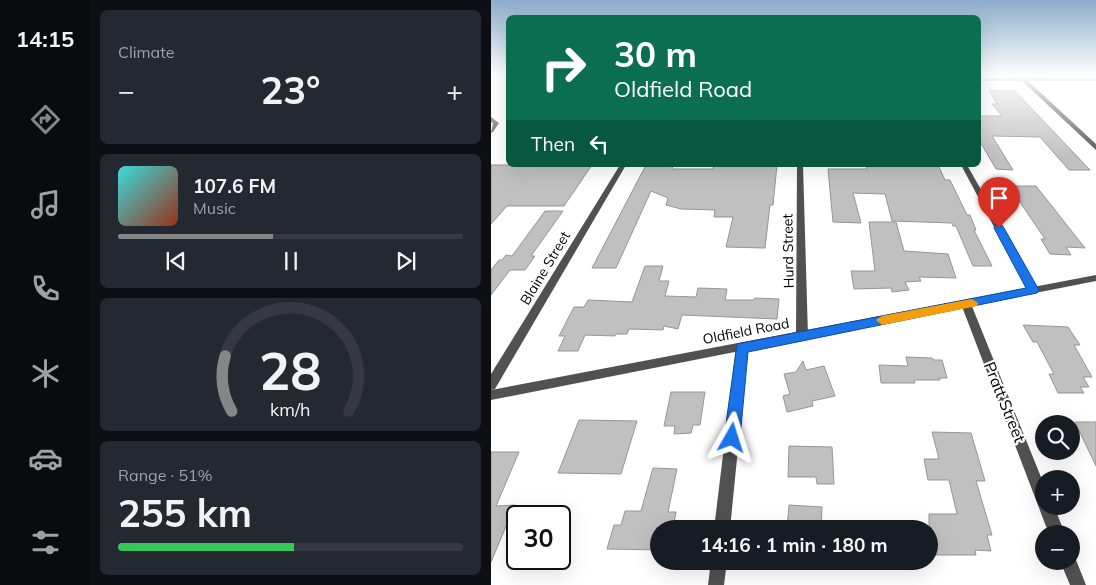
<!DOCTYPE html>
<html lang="en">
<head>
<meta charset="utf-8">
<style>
	:root { --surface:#171b24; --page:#242831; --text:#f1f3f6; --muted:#9ea1a6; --line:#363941; --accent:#858687 }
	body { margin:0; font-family:Mulish,sans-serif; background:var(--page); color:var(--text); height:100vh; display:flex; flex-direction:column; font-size:19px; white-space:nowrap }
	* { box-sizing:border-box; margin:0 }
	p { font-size:16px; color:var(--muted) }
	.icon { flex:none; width:28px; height:28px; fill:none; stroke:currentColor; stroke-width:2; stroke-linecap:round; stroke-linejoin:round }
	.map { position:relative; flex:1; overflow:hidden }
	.details { display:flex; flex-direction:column; gap:10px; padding:10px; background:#0d0f14; width:401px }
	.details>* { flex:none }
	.hud { position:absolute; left:15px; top:15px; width:475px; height:152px; border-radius:8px; box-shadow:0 5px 20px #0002; background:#0b6e4f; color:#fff; overflow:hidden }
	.fabs { position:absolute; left:544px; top:415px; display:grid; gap:10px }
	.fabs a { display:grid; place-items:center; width:45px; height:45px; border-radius:50%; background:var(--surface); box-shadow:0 5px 20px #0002; font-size:25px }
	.speed { position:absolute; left:15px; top:505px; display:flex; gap:10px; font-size:25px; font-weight:700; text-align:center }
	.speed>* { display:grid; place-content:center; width:65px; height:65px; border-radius:50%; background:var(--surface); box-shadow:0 5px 20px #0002; line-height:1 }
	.speed .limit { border:2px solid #111; border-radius:8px; background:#fff; color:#111 }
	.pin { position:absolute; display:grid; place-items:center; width:42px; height:42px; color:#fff; margin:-51px -21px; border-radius:50% 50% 50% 0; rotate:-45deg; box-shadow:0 0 5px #0007 }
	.pin .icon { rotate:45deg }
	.me { position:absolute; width:55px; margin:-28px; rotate:6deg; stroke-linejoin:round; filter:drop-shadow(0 0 4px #0008) }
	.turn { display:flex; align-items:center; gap:18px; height:105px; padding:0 25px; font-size:22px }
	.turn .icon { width:65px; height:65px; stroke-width:2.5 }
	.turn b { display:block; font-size:35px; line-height:42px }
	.then { display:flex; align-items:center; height:48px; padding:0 25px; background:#0003; gap:10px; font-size:19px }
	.big { font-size:38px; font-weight:700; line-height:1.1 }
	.details .tile { flex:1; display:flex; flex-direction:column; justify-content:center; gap:8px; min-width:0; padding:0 18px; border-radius:8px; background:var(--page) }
	.details .dial { align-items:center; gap:0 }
	.dial svg { height:130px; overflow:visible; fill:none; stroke:var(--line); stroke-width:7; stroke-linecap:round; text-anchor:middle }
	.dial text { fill:var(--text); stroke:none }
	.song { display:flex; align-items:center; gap:15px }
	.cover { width:60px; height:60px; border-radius:8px; background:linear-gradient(135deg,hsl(180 70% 55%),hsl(10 70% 35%)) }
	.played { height:5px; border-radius:2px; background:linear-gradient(90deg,var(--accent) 45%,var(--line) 45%) }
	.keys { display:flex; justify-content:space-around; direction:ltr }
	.heat { display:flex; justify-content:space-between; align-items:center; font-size:28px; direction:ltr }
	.charge { height:8px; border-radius:4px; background:linear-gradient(90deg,#34c759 51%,var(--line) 0) }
	.trip { position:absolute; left:159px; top:520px; width:288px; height:50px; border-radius:25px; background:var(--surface); box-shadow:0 5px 20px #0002; font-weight:700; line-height:50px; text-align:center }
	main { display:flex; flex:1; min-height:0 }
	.tabs { display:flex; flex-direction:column; width:90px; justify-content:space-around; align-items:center; background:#090b0e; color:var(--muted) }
	.tabs .icon { width:35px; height:35px }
	.tabs .active { color:var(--accent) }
	.tabs b { font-size:22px; color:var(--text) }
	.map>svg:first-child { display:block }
	.building { fill:#c0c0c0; stroke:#959595 }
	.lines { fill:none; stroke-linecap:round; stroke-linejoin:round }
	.minor { fill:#515151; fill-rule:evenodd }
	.tertiary { fill:#515151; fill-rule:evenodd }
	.route { fill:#1a73e8; stroke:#114b97 }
	.slow { fill:#f59e0b }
	.labels { text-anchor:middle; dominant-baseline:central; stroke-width:4.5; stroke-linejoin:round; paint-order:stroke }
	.street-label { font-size:14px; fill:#000; stroke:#fff }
	.near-street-label { font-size:16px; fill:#000; stroke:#fff }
</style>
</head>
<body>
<main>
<nav class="tabs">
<b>14:15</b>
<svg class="icon active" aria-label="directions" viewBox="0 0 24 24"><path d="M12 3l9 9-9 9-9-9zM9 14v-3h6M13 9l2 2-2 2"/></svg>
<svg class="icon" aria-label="music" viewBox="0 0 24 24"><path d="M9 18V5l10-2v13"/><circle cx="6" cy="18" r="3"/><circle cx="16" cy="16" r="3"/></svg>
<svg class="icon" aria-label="phone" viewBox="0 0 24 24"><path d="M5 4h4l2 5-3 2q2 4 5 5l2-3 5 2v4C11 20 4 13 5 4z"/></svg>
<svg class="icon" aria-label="climate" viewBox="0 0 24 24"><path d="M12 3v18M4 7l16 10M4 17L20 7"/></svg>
<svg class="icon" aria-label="car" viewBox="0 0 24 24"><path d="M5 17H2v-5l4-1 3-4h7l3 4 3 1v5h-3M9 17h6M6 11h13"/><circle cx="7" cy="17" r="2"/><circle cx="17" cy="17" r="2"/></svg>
<svg class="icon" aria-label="filters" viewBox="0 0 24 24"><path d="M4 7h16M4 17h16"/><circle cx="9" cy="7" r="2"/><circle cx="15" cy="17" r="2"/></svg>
</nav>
<section class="details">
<div class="tile"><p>Climate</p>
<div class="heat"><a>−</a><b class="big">23°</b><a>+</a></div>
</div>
<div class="tile">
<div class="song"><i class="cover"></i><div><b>107.6 FM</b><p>Music</p></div></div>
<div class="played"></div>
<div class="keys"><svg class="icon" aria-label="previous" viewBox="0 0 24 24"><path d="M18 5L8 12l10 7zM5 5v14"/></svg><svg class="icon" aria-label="pause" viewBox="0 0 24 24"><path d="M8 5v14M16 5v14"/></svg><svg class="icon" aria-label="next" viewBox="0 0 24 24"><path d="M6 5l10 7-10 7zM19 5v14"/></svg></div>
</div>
<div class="tile dial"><svg viewBox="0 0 100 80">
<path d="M14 69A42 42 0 1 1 86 69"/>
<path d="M14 69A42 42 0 0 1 10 35" stroke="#858687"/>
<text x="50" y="56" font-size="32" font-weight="700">28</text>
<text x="50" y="72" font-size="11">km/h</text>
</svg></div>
<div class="tile"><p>Range · 51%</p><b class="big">255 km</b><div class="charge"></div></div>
</section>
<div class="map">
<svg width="605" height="585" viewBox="0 0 605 585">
	<rect width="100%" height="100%" fill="#fff"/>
	<g class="building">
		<polygon points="498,90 524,91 599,170 578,170 549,137 501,136 522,170 505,169 488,140 488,114 489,116 511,116 501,104 506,104"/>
		<polygon points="0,165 101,165 73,206 16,206 0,224"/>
		<polygon points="155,165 182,165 181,169 222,169 223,165 286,165 282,205 279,205 274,248 235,247 242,217 223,217 224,210 190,209 175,205 177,198 160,191 125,268 101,268"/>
		<polygon points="375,165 447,165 454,180 459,180 476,215 479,215 485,230 483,230 501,266 482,266 465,226 462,226 461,223 401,221 394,194 362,193 370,223 342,222 337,169 376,169"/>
		<polygon points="518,186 545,186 594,248 575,247 580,255 559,254 550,239 554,239"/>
		<polygon points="54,211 72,211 40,256 44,256 34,270 19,270 0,295 0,270 8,260 11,260 15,255 21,256"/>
		<polygon points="378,222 405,222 413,251 457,254 465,278 428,277 430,281 414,282 418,290 401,292 400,288 363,289 360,271 384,271"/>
		<polygon points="154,266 172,266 168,281 178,281 174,296 205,297 207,288 236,289 234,300 263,300 264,298 288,299 286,319 191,315 187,329 173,326 172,330 138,329 136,334 125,334 124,336 94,335 87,351 67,351 74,336 68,336 83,307 93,307 97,300 141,302"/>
		<polygon points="532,325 577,327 589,345 583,345 601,377 592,377 598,387 589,387 593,393 567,393 558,374 563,374 546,342 542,342"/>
		<polygon points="415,357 441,358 443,360 451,360 456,378 448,378 449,380 423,380 424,383 390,383 388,365 417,366"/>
		<polygon points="312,361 315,370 333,366 344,396 321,401 322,406 296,412 292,396 299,394 293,374 305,372"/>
		<polygon points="180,392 214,392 209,425 202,425 200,433 183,434 184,426 173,426"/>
		<polygon points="88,420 146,421 130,474 67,473"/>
		<polygon points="584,422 605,422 605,466"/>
		<polygon points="441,432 480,433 494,481 485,481 501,535 496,535 500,551 484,550 485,555 438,555 438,514 466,514 458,480 437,480 433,459 448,459"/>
		<polygon points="298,446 341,447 343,484 326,484 325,477 297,477"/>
		<polygon points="0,452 28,452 5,506 24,505 0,562"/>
		<polygon points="162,468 186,469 177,512 185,512 182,529 168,529 168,550 116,549 123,525 130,525 134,511 150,511"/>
		<polygon points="298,505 331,507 330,529 296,529"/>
	</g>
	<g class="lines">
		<g class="minor">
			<polygon points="531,78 605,79 605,81 537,81 605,144 605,150 531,81 488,81 488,79"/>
			<polygon points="0,117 8,123 2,132 0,133 2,123 0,122"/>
			<polygon points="129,165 135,165 4,389 0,390 0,374"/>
			<polygon points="306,165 312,165 317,336 315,339 307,339 305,336"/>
			<polygon points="470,165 476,165 547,290 546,292 542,293 537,290"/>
			<polygon points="475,300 480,304 552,482 552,506 563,506 574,534 558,534 470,304"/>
			<polygon points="251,344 255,345 257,348 239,529 223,529 245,348 247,345"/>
			<polygon points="580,554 583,555 595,585 579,585 569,561 580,561"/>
			<polygon points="220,561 236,561 233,585 217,585"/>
		</g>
		<polygon class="tertiary" points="605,275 605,281 0,400 0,390"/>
	</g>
	<linearGradient id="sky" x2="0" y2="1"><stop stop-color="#8baccb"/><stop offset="0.48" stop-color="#fff"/><stop offset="1" stop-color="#fff" stop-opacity="0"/></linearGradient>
	<rect width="605" height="157" fill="url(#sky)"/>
	<polygon class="route" points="504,225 511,225 513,228 548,290 546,293 257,352 249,438 246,443 241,446 236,443 233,438 246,344 535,288 503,228"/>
	<polygon class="slow" points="481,299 487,303 486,306 391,325 385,320 391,316"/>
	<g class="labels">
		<g class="street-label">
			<text transform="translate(297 251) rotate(-91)">Hurd Street</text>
			<text transform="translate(54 268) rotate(-59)">Blaine Street</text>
			<text transform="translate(255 331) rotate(-11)">Oldfield Road</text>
		</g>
		<g class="near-street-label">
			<text transform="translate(514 402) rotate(68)">Pratt Street</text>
		</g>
	</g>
</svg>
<div class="fabs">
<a><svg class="icon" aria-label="search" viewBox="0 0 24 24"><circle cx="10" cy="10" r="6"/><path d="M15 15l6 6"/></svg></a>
<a>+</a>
<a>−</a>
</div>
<div class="speed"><div class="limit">30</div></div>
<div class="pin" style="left:508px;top:228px;background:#d93025"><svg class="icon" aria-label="arrive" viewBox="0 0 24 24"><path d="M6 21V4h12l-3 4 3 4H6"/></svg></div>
<svg class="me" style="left:241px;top:438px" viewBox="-20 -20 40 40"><path d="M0-17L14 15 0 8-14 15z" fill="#1a73e8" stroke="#fff" stroke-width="4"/></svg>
<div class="trip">14:16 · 1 min · 180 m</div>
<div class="hud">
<div class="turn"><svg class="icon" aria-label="right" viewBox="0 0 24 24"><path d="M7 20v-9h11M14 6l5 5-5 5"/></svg><div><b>30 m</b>Oldfield Road</div></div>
<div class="then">Then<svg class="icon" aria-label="left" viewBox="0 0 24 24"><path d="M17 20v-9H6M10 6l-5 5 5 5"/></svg></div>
</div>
</div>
</main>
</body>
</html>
